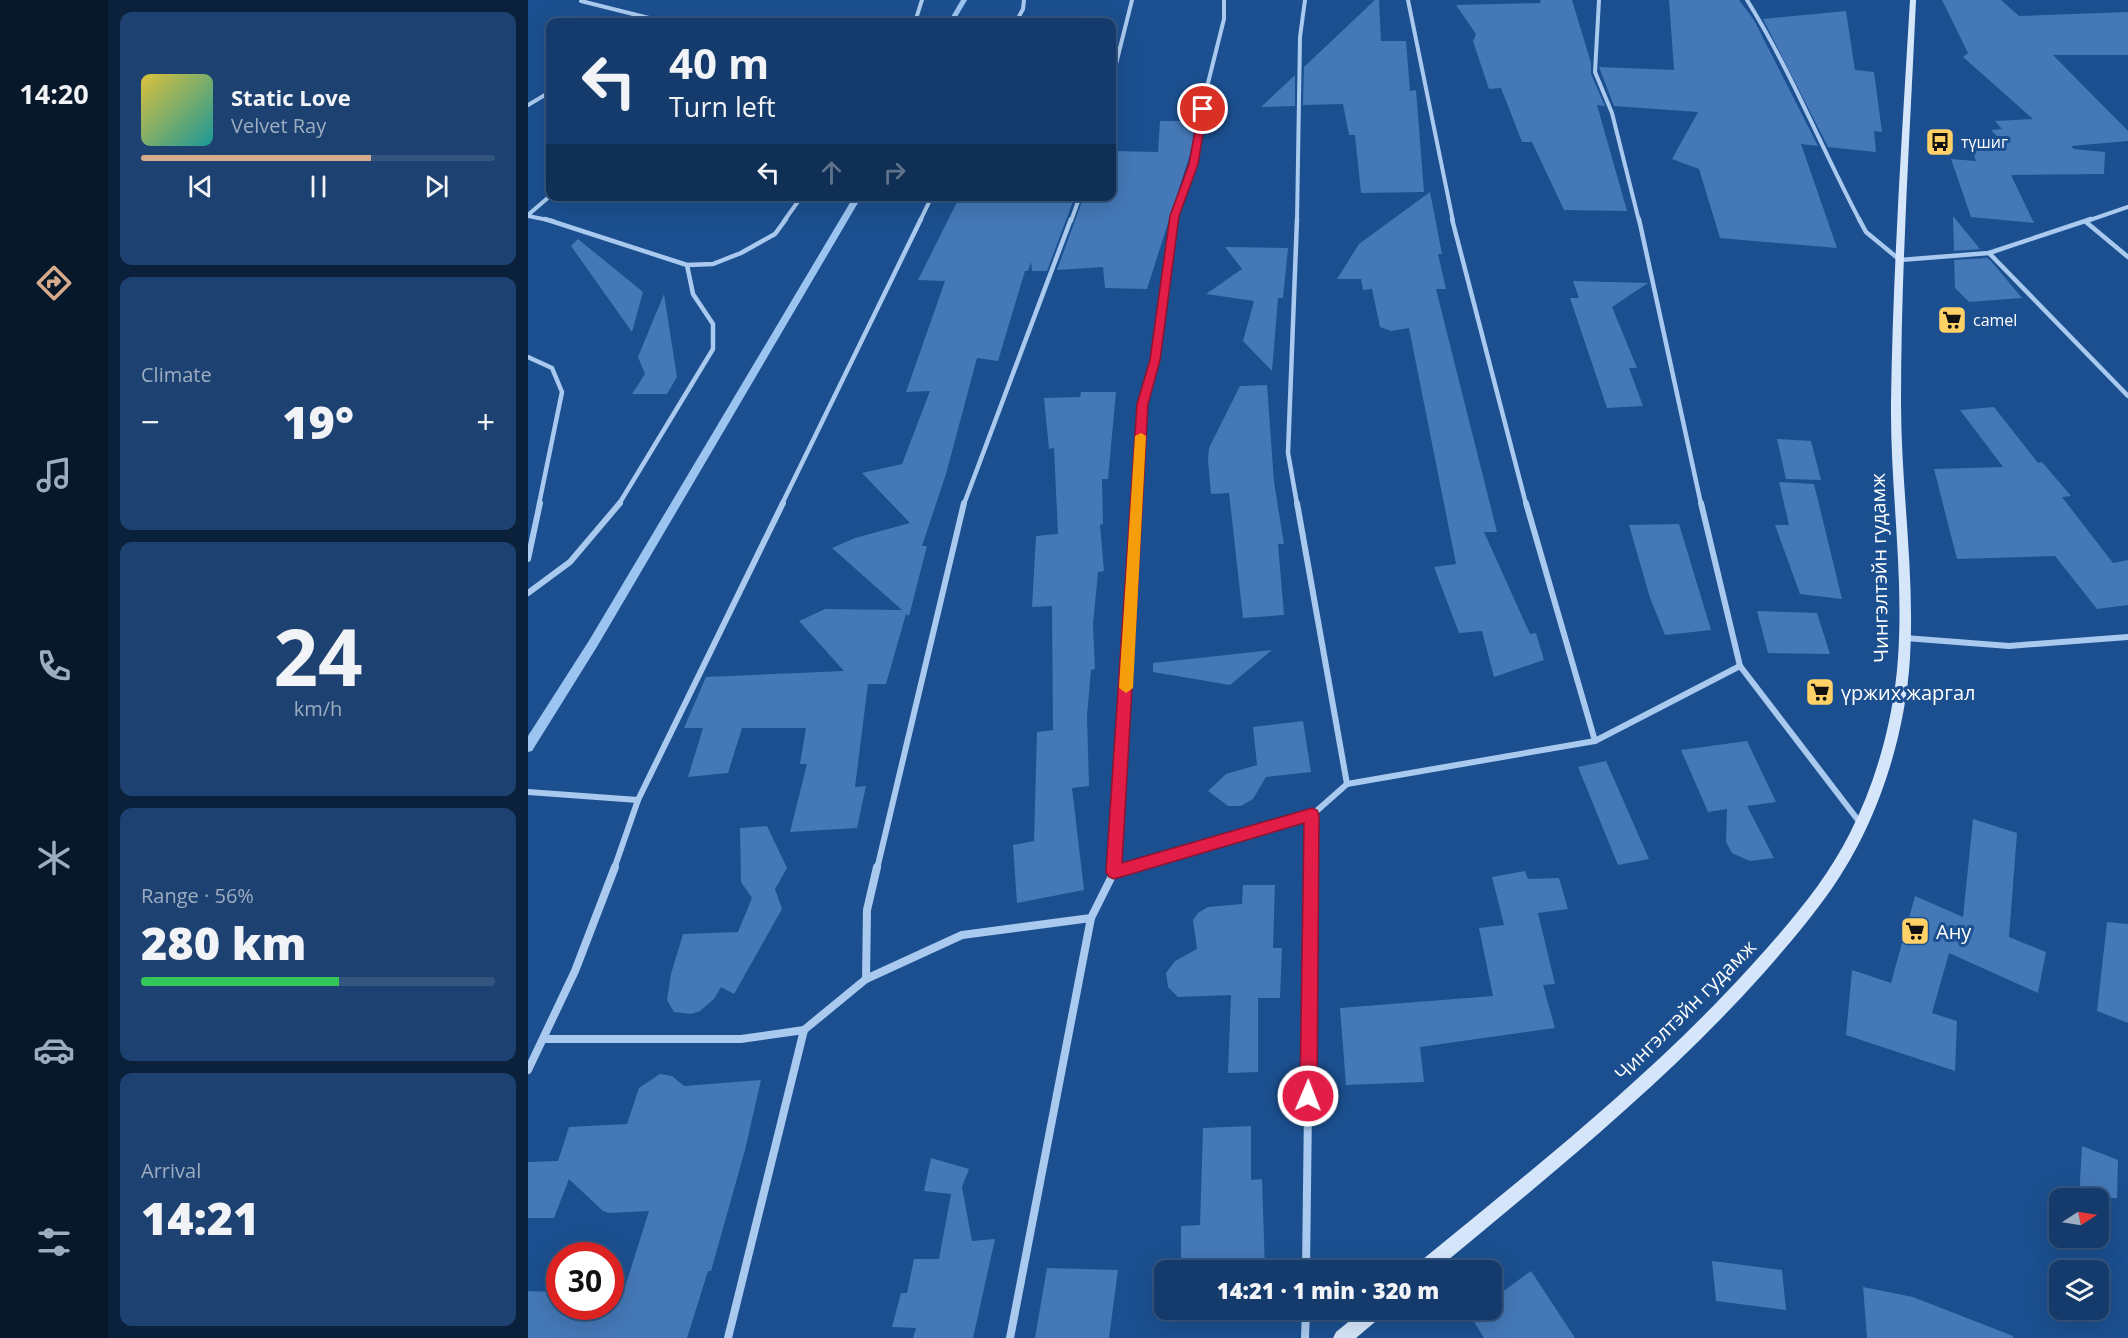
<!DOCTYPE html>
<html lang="en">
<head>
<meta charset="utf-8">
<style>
	:root { --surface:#143b6b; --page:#1d4271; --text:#f1f3f6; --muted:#9dadc1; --line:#33557e; --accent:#d6ab8b }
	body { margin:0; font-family:"Open Sans",sans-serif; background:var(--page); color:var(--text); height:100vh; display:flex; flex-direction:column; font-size:22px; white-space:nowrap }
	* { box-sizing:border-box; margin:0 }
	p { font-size:20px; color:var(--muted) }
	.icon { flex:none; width:33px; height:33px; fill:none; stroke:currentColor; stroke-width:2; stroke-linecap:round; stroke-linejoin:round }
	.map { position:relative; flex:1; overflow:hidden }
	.side { display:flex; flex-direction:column; gap:12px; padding:12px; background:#0b203b; width:420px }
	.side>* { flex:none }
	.top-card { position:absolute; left:18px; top:18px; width:570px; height:183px; border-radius:12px; box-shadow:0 6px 24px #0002,0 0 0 2px var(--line); background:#143b6b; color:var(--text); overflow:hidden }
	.needle { width:39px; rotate:78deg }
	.fabs { position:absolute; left:1521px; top:1188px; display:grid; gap:12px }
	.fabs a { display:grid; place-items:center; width:60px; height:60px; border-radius:12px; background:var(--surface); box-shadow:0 6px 24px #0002,0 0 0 2px var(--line); font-size:30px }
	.speed { position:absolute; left:18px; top:1242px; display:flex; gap:12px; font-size:30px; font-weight:700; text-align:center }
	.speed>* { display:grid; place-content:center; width:78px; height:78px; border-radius:50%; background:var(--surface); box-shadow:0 6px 24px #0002,0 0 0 2px var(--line); line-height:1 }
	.speed .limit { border:9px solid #d22; background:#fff; color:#111 }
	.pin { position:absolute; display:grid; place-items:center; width:51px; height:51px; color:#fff; margin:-26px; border:3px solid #fff; border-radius:50%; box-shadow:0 2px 6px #0007 }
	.me { position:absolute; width:66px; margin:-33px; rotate:1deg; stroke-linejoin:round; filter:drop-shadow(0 0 4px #0008) }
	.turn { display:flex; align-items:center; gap:21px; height:126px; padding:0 24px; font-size:27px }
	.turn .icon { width:78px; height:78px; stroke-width:2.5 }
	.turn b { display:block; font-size:42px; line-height:51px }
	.lanes { display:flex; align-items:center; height:57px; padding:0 24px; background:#0003; justify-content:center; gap:30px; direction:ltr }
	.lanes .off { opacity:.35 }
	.big { font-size:45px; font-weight:800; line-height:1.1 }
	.side .card { flex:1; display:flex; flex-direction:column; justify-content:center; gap:9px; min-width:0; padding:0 21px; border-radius:12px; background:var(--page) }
	.side .dial { align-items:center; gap:0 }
	.dial b { font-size:78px; line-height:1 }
	.song { display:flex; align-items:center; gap:18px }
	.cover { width:72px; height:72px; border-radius:9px; background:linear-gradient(135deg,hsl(50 70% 55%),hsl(180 70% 35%)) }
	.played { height:6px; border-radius:3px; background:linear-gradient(90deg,var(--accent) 65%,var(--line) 65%) }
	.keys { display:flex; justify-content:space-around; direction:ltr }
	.heat { display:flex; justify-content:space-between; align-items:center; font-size:33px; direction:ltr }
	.charge { height:9px; border-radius:4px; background:linear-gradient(90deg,#34c759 56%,var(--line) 0) }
	.trip { position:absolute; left:626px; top:1260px; width:348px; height:60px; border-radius:12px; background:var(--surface); box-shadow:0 6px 24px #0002,0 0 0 2px var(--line); font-weight:800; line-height:60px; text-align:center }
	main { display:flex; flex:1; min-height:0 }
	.tab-bar { display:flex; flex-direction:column; width:108px; justify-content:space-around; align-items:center; background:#08182b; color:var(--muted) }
	.tab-bar .icon { width:42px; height:42px }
	.tab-bar .selected { color:var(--accent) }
	.tab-bar b { font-size:27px; color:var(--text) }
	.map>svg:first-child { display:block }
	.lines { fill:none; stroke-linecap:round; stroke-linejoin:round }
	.stream { fill:#9cc4f0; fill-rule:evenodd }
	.building { fill:#4478b7 }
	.minor-far3 { stroke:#a9c9ee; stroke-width:4 }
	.minor-far2 { stroke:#a9c9ee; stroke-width:4.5 }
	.minor-far1 { stroke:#a9c9ee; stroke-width:6 }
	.minor { stroke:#a9c9ee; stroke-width:8 }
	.secondary { fill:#d6e6fa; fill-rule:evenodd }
	.route { fill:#e11d48; stroke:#92132f; stroke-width:1.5 }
	.slow { fill:#f59e0b }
	.labels { text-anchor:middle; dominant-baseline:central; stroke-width:6; stroke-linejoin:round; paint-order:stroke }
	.far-poi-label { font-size:16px; fill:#fff; stroke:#1b4f8f; text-anchor:start }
	.street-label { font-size:20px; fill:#fff; stroke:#1b4f8f }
	.poi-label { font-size:20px; fill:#fff; stroke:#1b4f8f; text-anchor:start }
</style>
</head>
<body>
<main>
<nav class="tab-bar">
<b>14:20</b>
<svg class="icon selected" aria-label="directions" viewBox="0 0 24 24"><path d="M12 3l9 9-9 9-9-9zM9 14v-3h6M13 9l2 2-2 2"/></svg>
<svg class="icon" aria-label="music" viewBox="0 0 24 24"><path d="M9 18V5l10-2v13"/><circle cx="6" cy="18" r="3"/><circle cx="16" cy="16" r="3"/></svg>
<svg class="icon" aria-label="phone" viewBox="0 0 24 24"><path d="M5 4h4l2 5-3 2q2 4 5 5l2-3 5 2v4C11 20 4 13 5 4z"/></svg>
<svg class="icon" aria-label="climate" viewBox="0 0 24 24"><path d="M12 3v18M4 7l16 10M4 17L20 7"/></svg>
<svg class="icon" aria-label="car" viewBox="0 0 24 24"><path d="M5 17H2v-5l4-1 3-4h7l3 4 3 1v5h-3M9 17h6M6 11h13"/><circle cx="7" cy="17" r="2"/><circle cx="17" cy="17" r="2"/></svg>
<svg class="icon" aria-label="filters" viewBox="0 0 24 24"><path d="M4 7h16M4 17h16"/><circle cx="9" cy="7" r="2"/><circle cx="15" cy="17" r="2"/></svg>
</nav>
<section class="side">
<div class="card">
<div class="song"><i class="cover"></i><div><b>Static Love</b><p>Velvet Ray</p></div></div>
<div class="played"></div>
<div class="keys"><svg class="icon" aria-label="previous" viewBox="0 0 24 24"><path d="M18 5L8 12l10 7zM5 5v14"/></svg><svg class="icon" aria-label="pause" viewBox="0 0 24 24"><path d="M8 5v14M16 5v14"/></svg><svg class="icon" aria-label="next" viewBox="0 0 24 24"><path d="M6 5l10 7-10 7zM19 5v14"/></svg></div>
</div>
<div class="card"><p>Climate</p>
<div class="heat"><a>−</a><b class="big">19°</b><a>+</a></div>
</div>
<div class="card dial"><b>24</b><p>km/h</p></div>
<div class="card"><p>Range · 56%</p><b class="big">280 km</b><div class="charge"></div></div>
<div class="card"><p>Arrival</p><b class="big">14:21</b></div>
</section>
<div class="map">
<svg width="1600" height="1338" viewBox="0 0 1600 1338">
	<rect width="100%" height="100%" fill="#1b4f8f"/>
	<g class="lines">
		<g class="stream">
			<polygon points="433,0 439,0 426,22 420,22"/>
			<polygon points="326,196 334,196 70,645 4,751 0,752 0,736 62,639"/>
		</g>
	</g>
	<g class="building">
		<polygon points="847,0 851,0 853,41 878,41 882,91 888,90 896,192 833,193 827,135 821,135 815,104 775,105 776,67"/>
		<polygon points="1012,0 1044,0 1063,63 1063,74 1077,106 1069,105 1099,211 1036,210 1004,142 994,142 973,88 961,89 945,41 948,34 928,5 1013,3"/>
		<polygon points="1141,0 1211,0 1226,20 1290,146 1273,144 1309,248 1192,238 1171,169 1144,159 1170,112 1086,106 1071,67 1146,70"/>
		<polygon points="1414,0 1473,0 1491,16 1600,12 1600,55 1525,55 1600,131 1600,141 1543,146 1546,149 1577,152 1576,174 1483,175 1506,223 1443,217 1423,159 1448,161 1441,140 1476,143 1463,130 1474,129 1467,121 1505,119 1435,57 1440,53"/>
		<polygon points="1318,11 1327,70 1346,72 1354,132 1346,131 1348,152 1300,147 1235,19"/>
		<polygon points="767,75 767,106 733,107"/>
		<polygon points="632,121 668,121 663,151 619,289 577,288 575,267 529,270 556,196 584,196 584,151 630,152"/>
		<polygon points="902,192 914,254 910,254 918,289 908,289 969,532 956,532 1002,634 1008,633 1016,660 966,677 954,631 931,633 906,567 928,564 881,328 863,331 852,327 844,289 835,290 833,279 809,279 831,244"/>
		<polygon points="432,196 547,196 519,271 504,271 503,262 500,271 497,271 470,361 449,358 418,474 394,546 399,546 381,616 378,614 358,684 340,684 327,787 338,786 329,828 262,832 279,764 272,764 278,728 214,728 200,773 160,777 175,728 156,728 178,677 316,671 271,621 297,609 374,610 304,548 327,538 382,523 334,473 374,464 402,391 378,392 417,281 390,280"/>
		<polygon points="1425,216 1452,249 1426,251"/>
		<polygon points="50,239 115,292 104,332 43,246"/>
		<polygon points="697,247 760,248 755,298 750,298 744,371 715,341 726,301 678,294 714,269"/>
		<polygon points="1459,258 1463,261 1494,298 1441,302 1427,288 1426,260"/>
		<polygon points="1045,281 1120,283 1084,307 1109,368 1101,368 1115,406 1079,408 1042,298 1051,298"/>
		<polygon points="136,294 149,377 139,394 104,394 117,374 110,357"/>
		<polygon points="739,385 746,482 756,544 750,544 756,615 715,618 701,493 683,494 680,460 681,448 712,386"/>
		<polygon points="553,392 588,392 580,479 574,479 575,524 572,525 576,571 570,572 565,625 567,669 563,670 559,716 561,786 544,788 556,890 489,903 485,845 506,841 509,732 525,730 524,606 504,607 508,536 530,534 526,448 521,449 516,398 552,397"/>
		<polygon points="1466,407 1510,463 1514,462 1543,496 1534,497 1585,563 1600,560 1600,605 1569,609 1527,556 1429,559 1406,469 1475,467 1432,410"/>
		<polygon points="1249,439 1283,441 1293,480 1258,479"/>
		<polygon points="1251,482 1286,484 1314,599 1272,594 1247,525 1261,525"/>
		<polygon points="1151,524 1183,630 1137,635 1122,598 1101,525"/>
		<polygon points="1229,611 1289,613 1302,654 1240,653"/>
		<polygon points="744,650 702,685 625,672 625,663"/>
		<polygon points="775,721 783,772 738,777 725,799 713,806 700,806 680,791 698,774 729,765 725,727"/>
		<polygon points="1219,741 1248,802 1219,806 1246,858 1222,861 1204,853 1198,842 1199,809 1180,812 1153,750"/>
		<polygon points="1078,761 1121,859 1090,865 1050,767"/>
		<polygon points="1445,819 1489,833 1481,937 1518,952 1510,993 1421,953 1404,1013 1429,1021 1427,1071 1318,1035 1324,970 1363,983 1387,896 1435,917"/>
		<polygon points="239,826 259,868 247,889 254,909 206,994 193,987 186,999 172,1011 163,1014 146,1012 139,1000 143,974 155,934 210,932 224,898 213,882 212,828"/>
		<polygon points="997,871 1000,879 1031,878 1040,909 1010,913 1027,984 1015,985 1027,1028 892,1047 896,1082 818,1085 812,1008 965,996 951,928 976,925 964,877"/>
		<polygon points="715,885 747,885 745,948 754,948 752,998 730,998 730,1072 700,1073 703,995 650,997 640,987 638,973 647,961 669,949 665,920 670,913 680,907 714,904"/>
		<polygon points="1579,922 1600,924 1600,1023 1569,1011"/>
		<polygon points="132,1074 144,1076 156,1086 233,1080 217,1150 183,1271 180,1271 159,1338 0,1338 0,1291 32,1292 32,1306 82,1306 82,1284 98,1284 121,1211 81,1213 75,1211 41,1179 26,1218 0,1218 0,1162 30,1161 41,1127 99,1124 111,1088"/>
		<polygon points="723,1126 723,1180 734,1179 737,1270 649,1270 649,1260 653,1260 653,1226 672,1225 675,1128"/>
		<polygon points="1554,1146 1590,1160 1589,1198 1551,1198"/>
		<polygon points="403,1158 441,1169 434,1187 444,1241 467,1239 445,1338 385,1338 388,1328 364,1327 373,1293 379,1293 386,1259 411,1259 423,1194 396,1191"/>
		<polygon points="1184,1261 1254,1270 1258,1310 1188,1301"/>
		<polygon points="519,1268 590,1270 581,1338 507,1338"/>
		<polygon points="1003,1271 1047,1338 956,1338 942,1315 949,1310 963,1310 963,1300"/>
		<polygon points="1335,1287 1385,1297 1485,1336 1485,1338 1339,1338"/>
		<polygon points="648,1310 737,1310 737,1311 648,1316"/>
	</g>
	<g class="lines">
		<g class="minor-far3">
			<polyline points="880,0 925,221"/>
			<polyline points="1071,0 1067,72 1084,113 1111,221"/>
			<path d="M1219 0C1263 71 1293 147 1332 221"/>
			<polyline points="53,1 121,18 122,22"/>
			<polyline points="245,22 250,19"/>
			<polyline points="387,22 394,0"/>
			<polyline points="488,22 495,9 496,0"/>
			<polyline points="0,105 22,92"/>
			<polyline points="584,114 584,80 604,0"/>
			<polyline points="0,215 22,196"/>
			<polyline points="0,216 25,221"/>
			<polyline points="256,221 274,196"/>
			<polyline points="392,221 404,196"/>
			<polyline points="543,221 552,196"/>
			<polyline points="646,221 665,164 678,91 696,19 696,0"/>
			<polyline points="769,221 772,37 777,0"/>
			<polyline points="1559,221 1600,207"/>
		</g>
		<g class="minor-far2">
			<polyline points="17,219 159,265 185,264 213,253 247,234 258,219"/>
			<polyline points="924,219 998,504"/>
			<polyline points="1111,219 1173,504"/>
			<polyline points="1331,219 1338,232 1372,260 1461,253 1563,219"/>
			<polyline points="1558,222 1600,257"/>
			<polyline points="1461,253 1600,396"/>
			<polyline points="0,357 24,368 34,392 11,504"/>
			<polyline points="91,504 185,349 185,324 165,294 159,265"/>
			<polyline points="254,504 393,219"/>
			<polyline points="436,504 543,219"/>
			<polyline points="608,504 614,404 627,360 647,219"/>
			<polyline points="769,504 760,453 769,219"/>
		</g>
		<g class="minor-far1">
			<polyline points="769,503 819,784"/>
			<polyline points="998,503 1067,741"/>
			<polyline points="1173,503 1212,666 1333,824"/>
			<polyline points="0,559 12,503"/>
			<polyline points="0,593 42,562 92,503"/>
			<polyline points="1377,638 1481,646 1600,637"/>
			<polyline points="0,792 110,800"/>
			<polyline points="86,869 110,800 255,503"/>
			<polyline points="349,869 436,503"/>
			<polyline points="586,869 608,503"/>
			<polyline points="597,869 784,815 819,784 1067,741 1212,666"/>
			<polyline points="783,869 784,815"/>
		</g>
		<g class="minor">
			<polyline points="586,872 586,867"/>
			<polyline points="338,979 339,910 349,867"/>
			<polyline points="17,1039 213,1039 276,1030 338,979 434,935 563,918 586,872 602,867"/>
			<polyline points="0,1070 47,971 87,867"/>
			<polyline points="778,1270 783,867"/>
			<polyline points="200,1338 276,1030"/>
			<polyline points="482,1338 563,918"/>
			<polyline points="777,1338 778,1310"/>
		</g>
		<g class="secondary">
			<path d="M1382 0H1388C1382 134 1373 268 1373 402 1373 488 1387 573 1382 658 1378 723 1359 790 1329 847 1304 895 1268 936 1233 976 1135 1085 1020 1177 908 1270H887L889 1264C1004 1170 1121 1078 1222 967 1259 926 1297 883 1322 833 1349 780 1366 717 1370 658 1376 573 1362 487 1363 402 1365 268 1374 134 1382 0Z"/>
			<polygon points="835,1310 857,1310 854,1316 828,1338 805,1338 808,1332"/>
		</g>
	</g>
	<polygon class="route" points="675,106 679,109 670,164 651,216 632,360 620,404 594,863 784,808 789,810 791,815 789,1096 787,1102 780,1105 774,1102 772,1096 776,823 586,879 581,877 578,872 609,404 622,360 642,216 661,164 671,109"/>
	<polygon class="slow" points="613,433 618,436 605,688 598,693 591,688 607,436"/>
	<defs>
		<g id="bus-square" transform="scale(1.5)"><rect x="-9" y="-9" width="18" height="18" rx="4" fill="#ffd166" stroke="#1b4f8f"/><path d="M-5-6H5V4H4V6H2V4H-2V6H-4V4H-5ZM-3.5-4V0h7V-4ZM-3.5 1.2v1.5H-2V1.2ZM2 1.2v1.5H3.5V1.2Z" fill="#111"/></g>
		<g id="supermarket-square" transform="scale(1.5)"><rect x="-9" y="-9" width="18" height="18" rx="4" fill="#ffd166" stroke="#1b4f8f"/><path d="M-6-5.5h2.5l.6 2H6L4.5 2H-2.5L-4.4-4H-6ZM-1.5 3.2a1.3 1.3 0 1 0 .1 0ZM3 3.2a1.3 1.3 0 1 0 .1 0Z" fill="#111"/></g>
	</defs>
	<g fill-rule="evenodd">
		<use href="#bus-square" x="1412" y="142"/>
		<use href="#supermarket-square" x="1424" y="320"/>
		<use href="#supermarket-square" x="1292" y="692"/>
		<use href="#supermarket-square" x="1387" y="931"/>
	</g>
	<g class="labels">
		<g class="far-poi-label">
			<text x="1433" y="142">түшиг</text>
			<text x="1445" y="320">camel</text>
		</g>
		<g class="street-label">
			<text transform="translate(1351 568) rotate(-91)">Чингэлтэйн гудамж</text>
			<text transform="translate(1157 1010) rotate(-45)">Чингэлтэйн гудамж</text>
		</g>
		<g class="poi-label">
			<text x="1313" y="692">үржих жаргал</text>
			<text x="1408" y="931">Ану</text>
		</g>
	</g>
</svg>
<div class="fabs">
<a><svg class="needle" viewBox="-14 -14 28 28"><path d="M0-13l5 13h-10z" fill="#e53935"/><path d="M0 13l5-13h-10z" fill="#9dadc1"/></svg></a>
<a><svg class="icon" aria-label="layers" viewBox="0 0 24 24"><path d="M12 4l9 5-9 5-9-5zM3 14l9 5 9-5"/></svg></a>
</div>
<div class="speed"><div class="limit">30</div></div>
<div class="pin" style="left:675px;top:109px;background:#d93025"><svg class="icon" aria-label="arrive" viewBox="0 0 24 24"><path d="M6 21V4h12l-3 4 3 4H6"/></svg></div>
<svg class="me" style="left:780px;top:1096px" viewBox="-20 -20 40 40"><circle r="17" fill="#e11d48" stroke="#fff" stroke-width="3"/><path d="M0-11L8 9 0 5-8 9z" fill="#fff"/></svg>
<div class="trip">14:21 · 1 min · 320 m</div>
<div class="top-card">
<div class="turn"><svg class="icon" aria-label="left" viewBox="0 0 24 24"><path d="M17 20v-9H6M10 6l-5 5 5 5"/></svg><div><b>40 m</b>Turn left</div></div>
<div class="lanes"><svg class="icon" aria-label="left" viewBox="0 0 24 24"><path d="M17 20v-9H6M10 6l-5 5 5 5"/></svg><svg class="icon off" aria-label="ahead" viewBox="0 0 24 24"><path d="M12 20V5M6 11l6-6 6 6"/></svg><svg class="icon off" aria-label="right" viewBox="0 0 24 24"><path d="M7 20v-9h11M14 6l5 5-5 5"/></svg></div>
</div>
</div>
</main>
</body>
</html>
